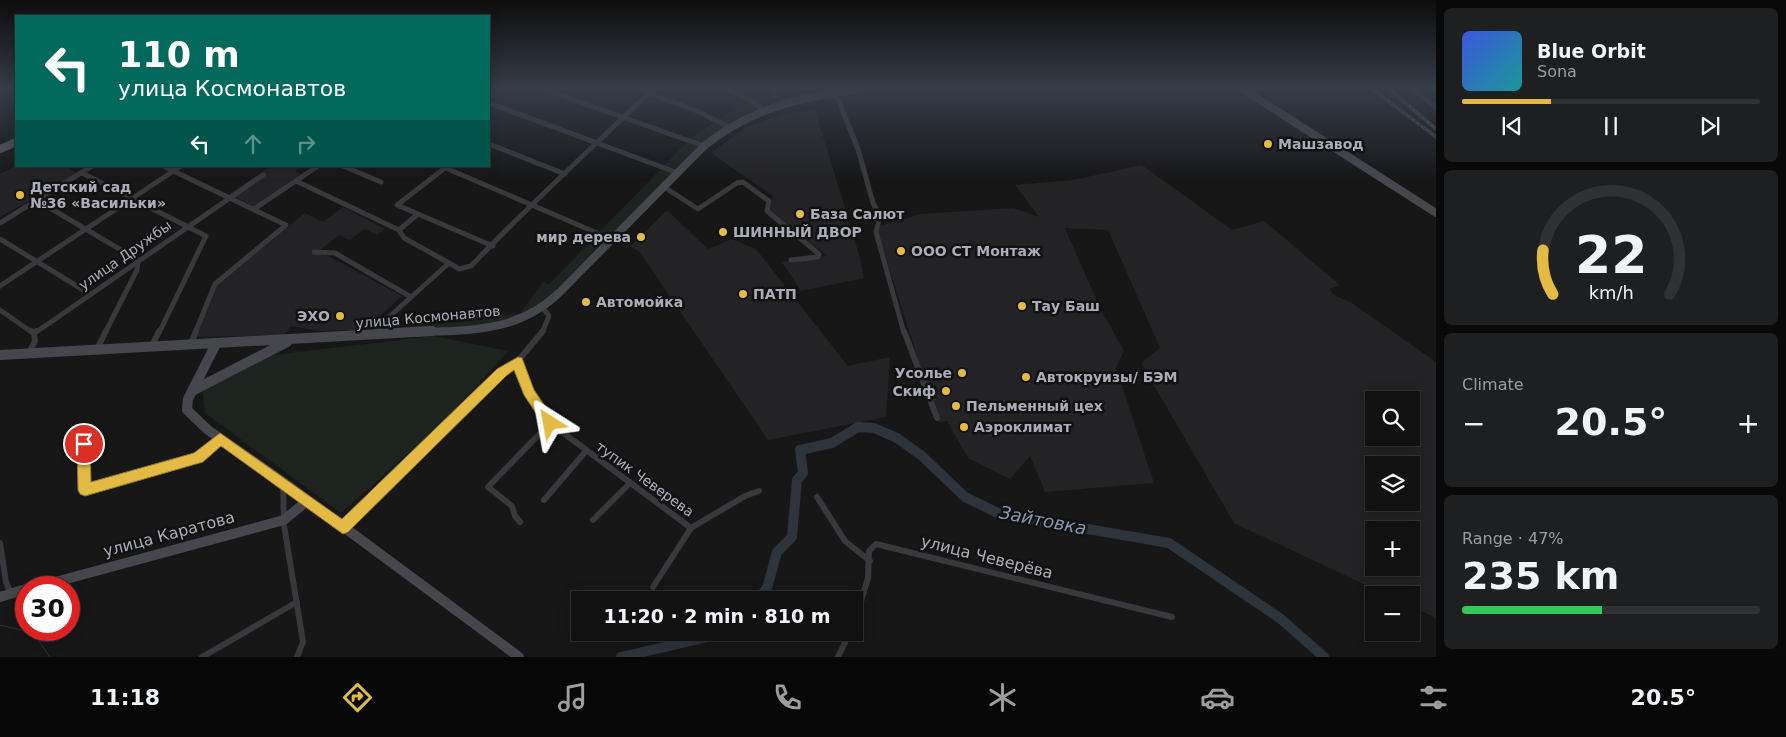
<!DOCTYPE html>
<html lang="en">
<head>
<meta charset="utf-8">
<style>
	:root { --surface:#111112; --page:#1e1f20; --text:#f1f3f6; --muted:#9c9d9f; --line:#303132; --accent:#e3bb44 }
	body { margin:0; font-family:"DejaVu Sans",sans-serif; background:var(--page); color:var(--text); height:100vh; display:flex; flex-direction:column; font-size:19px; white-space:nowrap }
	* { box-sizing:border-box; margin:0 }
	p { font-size:16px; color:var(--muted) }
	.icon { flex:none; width:28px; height:28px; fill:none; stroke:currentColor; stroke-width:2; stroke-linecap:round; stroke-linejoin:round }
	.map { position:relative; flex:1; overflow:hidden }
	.drawer { display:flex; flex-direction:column; gap:8px; padding:8px; background:#09090a; width:350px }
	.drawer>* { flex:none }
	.banner { position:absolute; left:15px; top:15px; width:475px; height:152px; border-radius:0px; box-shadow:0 2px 12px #0003,0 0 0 1px var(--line); background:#00695c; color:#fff; overflow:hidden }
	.tools { position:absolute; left:1365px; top:391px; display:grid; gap:10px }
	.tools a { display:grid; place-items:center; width:55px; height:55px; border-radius:0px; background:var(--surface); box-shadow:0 2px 12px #0003,0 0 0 1px var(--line); font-size:25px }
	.speed { position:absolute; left:15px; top:576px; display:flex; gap:10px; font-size:25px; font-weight:700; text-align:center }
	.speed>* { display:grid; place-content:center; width:65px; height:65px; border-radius:50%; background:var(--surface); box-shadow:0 2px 12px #0003,0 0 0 1px var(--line); line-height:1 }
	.speed .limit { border:8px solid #d22; background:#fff; color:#111 }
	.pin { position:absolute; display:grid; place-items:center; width:42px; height:42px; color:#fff; margin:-21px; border:2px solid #fff; border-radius:50%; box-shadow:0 1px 5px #0007 }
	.me { position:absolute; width:55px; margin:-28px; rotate:326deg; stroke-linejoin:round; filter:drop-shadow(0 0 4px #0008) }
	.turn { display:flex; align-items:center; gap:18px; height:105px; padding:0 20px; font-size:22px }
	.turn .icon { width:65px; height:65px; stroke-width:2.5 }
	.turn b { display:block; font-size:35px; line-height:42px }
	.lanes { display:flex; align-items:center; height:48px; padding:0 20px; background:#0003; justify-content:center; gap:25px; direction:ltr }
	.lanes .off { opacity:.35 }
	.big { font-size:38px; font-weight:700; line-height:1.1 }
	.drawer .card { flex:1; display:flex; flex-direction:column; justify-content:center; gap:8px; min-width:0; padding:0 18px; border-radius:8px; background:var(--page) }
	.drawer .dial { align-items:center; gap:0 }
	.dial svg { height:130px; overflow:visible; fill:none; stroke:var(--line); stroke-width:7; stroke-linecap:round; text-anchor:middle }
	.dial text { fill:var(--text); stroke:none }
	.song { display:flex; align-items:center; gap:15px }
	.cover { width:60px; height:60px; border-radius:8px; background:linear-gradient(135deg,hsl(230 70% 55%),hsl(180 70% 35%)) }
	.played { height:5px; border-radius:2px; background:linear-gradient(90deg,var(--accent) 30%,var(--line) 30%) }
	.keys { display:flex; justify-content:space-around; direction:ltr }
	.heat { display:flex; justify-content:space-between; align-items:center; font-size:28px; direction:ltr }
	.charge { height:8px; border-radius:4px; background:linear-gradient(90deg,#34c759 47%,var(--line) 0) }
	.trip { position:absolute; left:571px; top:591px; width:292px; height:50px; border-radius:0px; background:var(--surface); box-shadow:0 2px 12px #0003,0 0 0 1px var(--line); font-weight:700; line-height:50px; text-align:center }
	.tabs { display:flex; height:80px; justify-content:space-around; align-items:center; background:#070707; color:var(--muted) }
	.tabs .icon { width:35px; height:35px }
	.tabs .selected { color:var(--accent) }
	.tabs b { font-size:22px; color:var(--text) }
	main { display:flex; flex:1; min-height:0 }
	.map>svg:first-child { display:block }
	.built { fill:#232325; fill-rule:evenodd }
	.green { fill:#1d231e }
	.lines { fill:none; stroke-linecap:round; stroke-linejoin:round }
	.stream { stroke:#2e343b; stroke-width:1 }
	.river { stroke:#2e343b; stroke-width:10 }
	.street-far1 { stroke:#38383d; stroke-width:5 }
	.street { stroke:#38383d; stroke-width:6 }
	.secondary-far1 { stroke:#46474d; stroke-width:8 }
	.secondary { stroke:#46474d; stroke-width:10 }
	.primary { stroke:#54555c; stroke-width:8 }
	.rail-casing { stroke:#4b4c52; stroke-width:3 }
	.rail { stroke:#121213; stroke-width:1; stroke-dasharray:3; stroke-linecap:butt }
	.route { fill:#e3bb44; stroke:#947a2c }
	.poi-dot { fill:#e3bb44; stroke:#121213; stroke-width:2 }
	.labels { text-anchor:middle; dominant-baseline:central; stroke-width:5; stroke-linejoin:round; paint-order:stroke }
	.poi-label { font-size:14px; font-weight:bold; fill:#aaadb7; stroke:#121213; text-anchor:start }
	.street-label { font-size:14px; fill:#aaadb7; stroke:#121213 }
	.near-street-label { font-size:16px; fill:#aaadb7; stroke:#121213 }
	.near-water-label { font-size:18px; font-style:italic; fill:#8497af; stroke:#121213 }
</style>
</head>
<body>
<main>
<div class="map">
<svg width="1436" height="657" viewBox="0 0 1436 657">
	<rect width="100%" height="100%" fill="#171718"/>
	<g class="built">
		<polygon points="815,110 859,254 864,278 801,291 782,262 827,255 769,214 773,196 711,153 746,127 787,113"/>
		<path d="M1142 165 1232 230 1264 221 1340 285 1329 289 1334 295 1352 303 1436 362V618L1411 606V595H1387L1234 523 1141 363 1160 348 1108 230 1065 228 1099 306 1124 351 1116 368 1154 483 1045 492 1030 456 1010 479 968 458 947 421 938 422 876 227 921 214 1013 208 1039 217 1015 185 1073 180ZM1374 400H1411V438H1374ZM1374 465H1411V502H1374ZM1374 530H1411V568H1374Z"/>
		<polygon points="16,166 65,166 78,174 0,217 0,174"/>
		<polygon points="271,166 295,166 298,169 295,171 303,175 255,207 229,194"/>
		<polygon points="343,207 385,229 377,235 364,229 350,240 339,235 319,251 402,296 364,330 318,331 291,326 285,335 193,337 216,284 305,213 323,222"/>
		<polygon points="667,210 708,249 732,239 756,249 848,366 890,357 886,417 768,440 639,251 630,247"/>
	</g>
	<g class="green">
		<polygon points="805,88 827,88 824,91 757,110 718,130 694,150 574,275 539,308 499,324 386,332 382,329 471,321 520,313 543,282 549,284 689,140 717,120 752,99"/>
		<polygon points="434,336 508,351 454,412 341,513 205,413 202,387 271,355"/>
	</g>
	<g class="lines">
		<polyline class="stream" points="0,625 33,633 50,657"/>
		<g class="river">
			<polyline points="757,600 767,588 777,552 792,537 797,480 803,473 800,450 832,443 858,427 874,428 897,438 922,456 965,497 1000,514 1169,543 1281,619 1324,657"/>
			<polyline points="621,657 729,632"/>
		</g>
		<g class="street-far1">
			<polyline points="540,88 704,146"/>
			<polyline points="634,88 697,111 727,126"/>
			<polyline points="723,88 747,98 763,109"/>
			<polyline points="773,88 775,95"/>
			<polyline points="1410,88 1436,107"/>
			<polyline points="835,92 858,149 873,203 880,216 876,232 904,333"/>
			<polyline points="489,97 501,88"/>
			<polyline points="489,103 678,173"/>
			<polyline points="489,144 565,174"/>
			<polyline points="163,166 286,225 215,284 195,333"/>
			<polyline points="343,166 381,182"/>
			<polyline points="441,166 611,239"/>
			<polyline points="82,173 206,236 159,333"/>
			<polyline points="296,181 399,230 418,214 397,205 445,168"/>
			<polyline points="664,187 698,209 737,183 743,182 769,201 767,211 819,254 818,257 791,260"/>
			<polyline points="38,201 138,260 137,270 105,333"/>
			<polyline points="254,209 318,166"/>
			<polyline points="418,214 493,246"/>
			<polyline points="0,223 92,166"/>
			<polyline points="0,239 90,294"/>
			<polyline points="314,252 335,253 411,297"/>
			<path d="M449 263 459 269 471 266C530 204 593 147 654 88"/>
			<polyline points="0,286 181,166"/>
			<polyline points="0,310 33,333"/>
			<polyline points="35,333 263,175"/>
			<polyline points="378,333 379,326 449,263 404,238 399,230"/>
			<polyline points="542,333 549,316 543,308"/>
		</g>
		<g class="street">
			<polyline points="543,331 517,362 528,392 550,423 691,528 653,587"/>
			<polyline points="904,331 937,418"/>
			<polyline points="34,333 36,331"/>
			<polyline points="378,335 378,331"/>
			<polyline points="190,346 196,331"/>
			<polyline points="151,348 159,331"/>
			<polyline points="96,351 106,331"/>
			<polyline points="29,353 35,341 34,333 31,331"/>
			<polyline points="84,444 85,490 198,458 220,439"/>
			<polyline points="283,482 284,525 303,642 297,657"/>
			<polyline points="817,497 845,541 870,561"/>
			<polyline points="544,500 586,451"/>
			<polyline points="593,520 629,484"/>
			<polyline points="520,522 515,516 512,506 488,487 550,423"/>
			<polyline points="343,527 502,372 517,362"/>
			<polyline points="691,528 745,496 759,491"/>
			<polyline points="0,543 6,582 11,594"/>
			<polyline points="855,622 868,578 869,551 876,544 1172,617"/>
			<polyline points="202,657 297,602"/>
			<polyline points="838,657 850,632"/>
		</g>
		<g class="secondary-far1">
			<polyline points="1241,88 1436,213"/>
			<path d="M409 333C467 329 514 335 559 293L704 146C754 106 804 97 866 88"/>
		</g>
		<g class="secondary">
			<polyline points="216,344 188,399 187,410 208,430 283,482 519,657"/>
			<polyline points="0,355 432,331"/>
			<polyline points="192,391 287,342"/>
			<polyline points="33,588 284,520 307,501"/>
			<polyline points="0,597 26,589"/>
		</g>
		<polyline class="primary" points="0,149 16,142"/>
		<g class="rail-casing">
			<g id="rail">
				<polyline points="1371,88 1436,137"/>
				<polyline points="1388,88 1436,129"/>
			</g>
		</g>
		<use href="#rail" class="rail"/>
	</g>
	<linearGradient id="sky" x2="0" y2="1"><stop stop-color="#0d0d0d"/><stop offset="0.49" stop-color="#363c48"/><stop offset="1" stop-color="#363c48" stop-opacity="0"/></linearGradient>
	<rect width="1436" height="180" fill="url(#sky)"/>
	<polygon class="route" points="518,357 522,358 534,390 554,419 556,423 554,427 545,427 524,395 514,370 506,376 348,532 343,534 221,446 203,462 85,496 80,494 78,490 77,444 79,441 84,439 90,444 91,482 194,453 220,433 342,519 497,369"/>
	<g class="poi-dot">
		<circle cx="1268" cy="144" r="5"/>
		<circle cx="20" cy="195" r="5"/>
		<circle cx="800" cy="214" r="5"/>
		<circle cx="723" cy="232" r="5"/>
		<circle cx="641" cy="237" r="5"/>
		<circle cx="901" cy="251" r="5"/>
		<circle cx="743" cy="294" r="5"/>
		<circle cx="586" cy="302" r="5"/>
		<circle cx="1022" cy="306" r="5"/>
		<circle cx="340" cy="316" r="5"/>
		<circle cx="962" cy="373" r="5"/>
		<circle cx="1026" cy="377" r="5"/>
		<circle cx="946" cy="391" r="5"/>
		<circle cx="956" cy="406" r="5"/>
		<circle cx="964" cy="427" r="5"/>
	</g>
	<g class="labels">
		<g class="poi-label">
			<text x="1278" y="144">Машзавод</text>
			<text x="30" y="187">Детский сад<tspan x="30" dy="16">№36 «Васильки»</tspan></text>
			<text x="810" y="214">База Салют</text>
			<text x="733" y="232">ШИННЫЙ ДВОР</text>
			<text x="631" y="237" text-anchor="end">мир дерева</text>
			<text x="911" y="251">ООО СТ Монтаж</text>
			<text x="753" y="294">ПАТП</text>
			<text x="596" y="302">Автомойка</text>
			<text x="1032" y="306">Тау Баш</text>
			<text x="330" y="316" text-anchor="end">ЭХО</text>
			<text x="952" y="373" text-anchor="end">Усолье</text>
			<text x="1036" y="377">Автокруизы/ БЭМ</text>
			<text x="936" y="391" text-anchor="end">Скиф</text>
			<text x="966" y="406">Пельменный цех</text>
			<text x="974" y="427">Аэроклимат</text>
		</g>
		<g class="street-label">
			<text transform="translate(125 255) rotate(-35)">улица Дружбы</text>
			<text transform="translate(428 317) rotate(-5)">улица Космонавтов</text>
			<text transform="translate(645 479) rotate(36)">тупик Чеверева</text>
		</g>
		<g class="near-street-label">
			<text transform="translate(169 534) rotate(-15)">улица Каратова</text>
			<text transform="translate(987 557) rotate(14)">улица Чеверёва</text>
		</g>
		<g class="near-water-label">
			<text transform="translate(1043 520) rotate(11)">Зайтовка</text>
		</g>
	</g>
</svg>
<div class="tools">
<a><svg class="icon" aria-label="search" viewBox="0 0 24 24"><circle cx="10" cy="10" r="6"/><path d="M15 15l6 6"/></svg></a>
<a><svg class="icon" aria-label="layers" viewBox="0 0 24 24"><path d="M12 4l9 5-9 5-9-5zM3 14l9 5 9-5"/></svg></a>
<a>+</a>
<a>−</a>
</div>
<div class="speed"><div class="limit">30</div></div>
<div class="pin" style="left:84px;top:444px;background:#d93025"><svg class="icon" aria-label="arrive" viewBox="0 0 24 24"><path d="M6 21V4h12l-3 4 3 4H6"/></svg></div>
<svg class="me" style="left:550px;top:423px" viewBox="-20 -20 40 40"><path d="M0-17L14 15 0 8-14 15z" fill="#e3bb44" stroke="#fff" stroke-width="4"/></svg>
<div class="trip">11:20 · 2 min · 810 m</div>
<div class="banner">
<div class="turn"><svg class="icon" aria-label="left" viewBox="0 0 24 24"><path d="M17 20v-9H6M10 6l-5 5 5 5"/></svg><div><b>110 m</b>улица Космонавтов</div></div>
<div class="lanes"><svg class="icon" aria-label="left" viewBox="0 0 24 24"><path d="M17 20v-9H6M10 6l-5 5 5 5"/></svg><svg class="icon off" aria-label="ahead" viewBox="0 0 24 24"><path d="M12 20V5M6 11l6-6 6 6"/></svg><svg class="icon off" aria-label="right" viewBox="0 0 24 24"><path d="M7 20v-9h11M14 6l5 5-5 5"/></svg></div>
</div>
</div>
<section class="drawer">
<div class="card">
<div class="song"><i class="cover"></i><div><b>Blue Orbit</b><p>Sona</p></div></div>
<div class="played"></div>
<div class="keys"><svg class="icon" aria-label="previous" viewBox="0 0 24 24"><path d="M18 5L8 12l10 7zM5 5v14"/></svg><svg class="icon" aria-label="pause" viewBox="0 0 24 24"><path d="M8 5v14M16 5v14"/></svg><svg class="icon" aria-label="next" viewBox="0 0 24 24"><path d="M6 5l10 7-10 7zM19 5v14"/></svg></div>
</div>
<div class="card dial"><svg viewBox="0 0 100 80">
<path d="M14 69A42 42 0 1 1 86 69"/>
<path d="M14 69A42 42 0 0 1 8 42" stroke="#e3bb44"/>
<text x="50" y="56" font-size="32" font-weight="700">22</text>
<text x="50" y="72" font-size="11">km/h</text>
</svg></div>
<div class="card"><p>Climate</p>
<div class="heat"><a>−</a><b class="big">20.5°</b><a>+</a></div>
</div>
<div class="card"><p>Range · 47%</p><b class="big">235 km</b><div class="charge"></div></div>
</section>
</main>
<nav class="tabs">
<b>11:18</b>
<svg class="icon selected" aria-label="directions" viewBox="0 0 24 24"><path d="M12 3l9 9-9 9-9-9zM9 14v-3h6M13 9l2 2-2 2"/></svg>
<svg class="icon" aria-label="music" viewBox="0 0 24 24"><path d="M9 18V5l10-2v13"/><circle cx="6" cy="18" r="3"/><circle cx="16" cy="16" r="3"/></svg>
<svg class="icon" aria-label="phone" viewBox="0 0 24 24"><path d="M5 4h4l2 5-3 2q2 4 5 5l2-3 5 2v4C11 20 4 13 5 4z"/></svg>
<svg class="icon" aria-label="climate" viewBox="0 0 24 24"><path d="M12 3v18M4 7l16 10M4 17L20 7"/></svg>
<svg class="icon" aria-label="car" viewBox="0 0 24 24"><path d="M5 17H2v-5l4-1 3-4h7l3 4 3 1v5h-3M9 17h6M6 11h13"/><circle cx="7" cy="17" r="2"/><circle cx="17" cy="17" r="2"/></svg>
<svg class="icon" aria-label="filters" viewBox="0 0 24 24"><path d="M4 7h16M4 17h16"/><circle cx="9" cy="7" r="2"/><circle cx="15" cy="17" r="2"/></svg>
<b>20.5°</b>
</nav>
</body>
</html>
